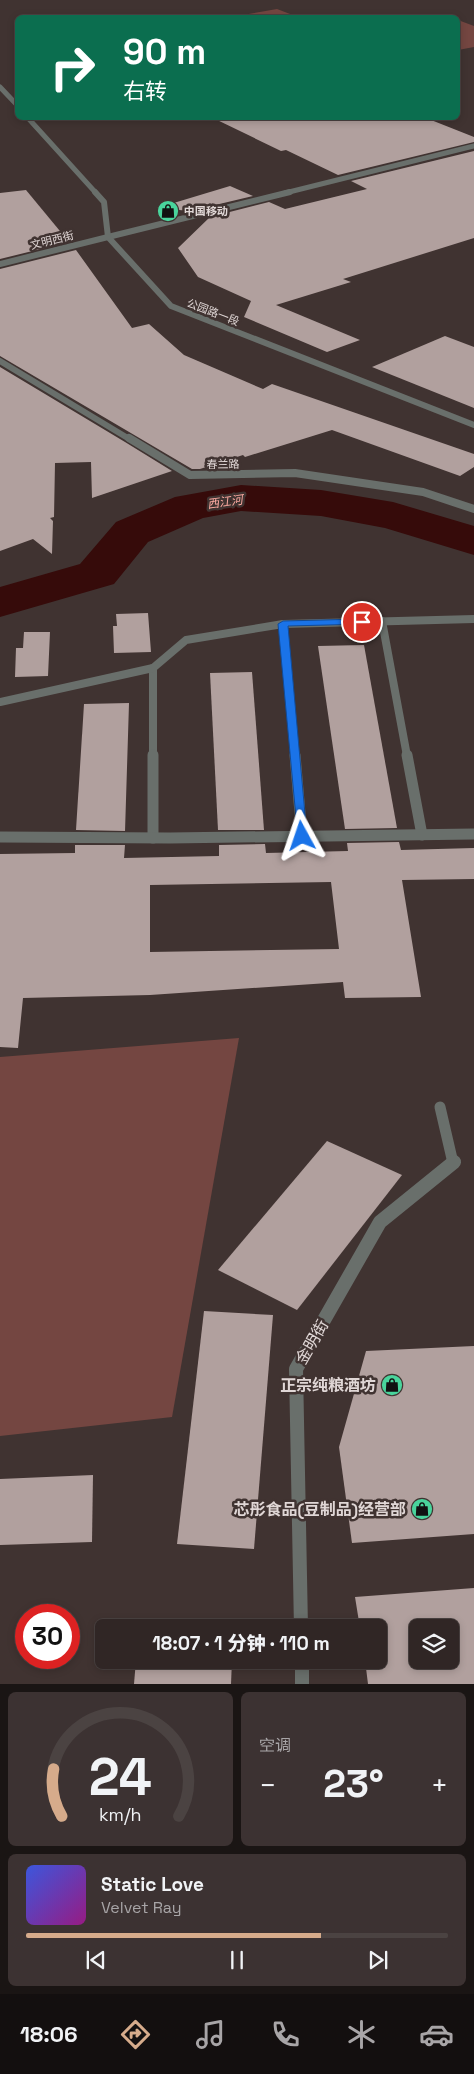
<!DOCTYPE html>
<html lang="zh">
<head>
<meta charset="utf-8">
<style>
	:root { --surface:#302625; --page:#3c3232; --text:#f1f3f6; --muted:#a8a5a7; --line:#4b4342; --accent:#d6ab8b }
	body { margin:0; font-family:"Space Grotesk","Noto Sans SC",sans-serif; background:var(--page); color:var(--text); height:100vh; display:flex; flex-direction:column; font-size:19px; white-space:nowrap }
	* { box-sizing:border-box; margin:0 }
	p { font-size:16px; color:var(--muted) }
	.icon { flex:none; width:28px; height:28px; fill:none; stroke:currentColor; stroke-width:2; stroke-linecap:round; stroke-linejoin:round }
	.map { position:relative; height:1684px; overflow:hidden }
	.panel { display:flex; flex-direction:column; gap:8px; padding:8px; background:#1a1514; flex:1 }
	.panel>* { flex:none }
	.guide { position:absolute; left:15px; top:15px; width:445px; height:105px; border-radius:8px; box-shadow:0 2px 8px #0003,0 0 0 1px var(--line); background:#0b6e4f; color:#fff; overflow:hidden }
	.buttons { position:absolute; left:409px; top:1619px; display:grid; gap:10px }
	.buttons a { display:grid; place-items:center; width:50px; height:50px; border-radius:8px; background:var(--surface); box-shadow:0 2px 8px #0003,0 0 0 1px var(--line); font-size:25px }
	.speed { position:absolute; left:15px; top:1604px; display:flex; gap:10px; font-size:25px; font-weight:700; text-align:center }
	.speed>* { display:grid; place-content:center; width:65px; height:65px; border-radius:50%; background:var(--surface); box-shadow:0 2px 8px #0003,0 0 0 1px var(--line); line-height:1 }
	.speed .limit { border:8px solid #d22; background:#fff; color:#111 }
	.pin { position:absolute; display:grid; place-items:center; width:42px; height:42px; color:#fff; margin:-21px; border:2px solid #fff; border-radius:50%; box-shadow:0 1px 5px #0007 }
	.me { position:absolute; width:55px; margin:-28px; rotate:355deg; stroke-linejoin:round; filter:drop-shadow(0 0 4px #0008) }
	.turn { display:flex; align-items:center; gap:18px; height:105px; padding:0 25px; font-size:22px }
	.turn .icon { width:65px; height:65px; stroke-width:2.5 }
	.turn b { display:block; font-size:35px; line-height:42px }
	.big { font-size:38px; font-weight:800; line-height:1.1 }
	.panel .widget { flex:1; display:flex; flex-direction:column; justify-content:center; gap:8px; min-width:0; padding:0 18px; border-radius:8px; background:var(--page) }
	.panel .dial { align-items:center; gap:0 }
	.dial svg { height:130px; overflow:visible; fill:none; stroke:var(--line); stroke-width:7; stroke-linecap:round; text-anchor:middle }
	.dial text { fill:var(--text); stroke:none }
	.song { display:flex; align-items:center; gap:15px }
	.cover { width:60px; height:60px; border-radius:8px; background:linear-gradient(135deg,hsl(230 70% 55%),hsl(310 70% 35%)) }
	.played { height:5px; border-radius:2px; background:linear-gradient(90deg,var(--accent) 70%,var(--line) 70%) }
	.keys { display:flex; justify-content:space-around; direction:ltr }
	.heat { display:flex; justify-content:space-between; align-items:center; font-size:28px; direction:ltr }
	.panel .tiles { flex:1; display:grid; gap:8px; grid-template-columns:1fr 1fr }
	.widget:last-child { grid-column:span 2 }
	.trip { position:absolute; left:95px; top:1619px; width:292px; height:50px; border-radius:8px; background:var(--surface); box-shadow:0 2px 8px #0003,0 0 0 1px var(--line); font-weight:800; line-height:50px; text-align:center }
	.dock { display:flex; height:80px; justify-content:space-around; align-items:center; background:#130f0f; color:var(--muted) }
	.dock .icon { width:35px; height:35px }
	.dock .active { color:var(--accent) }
	.dock b { font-size:22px; color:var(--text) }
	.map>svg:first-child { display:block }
	.green { fill:#744641 }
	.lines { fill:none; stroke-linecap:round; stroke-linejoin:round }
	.river { fill:#360b0a; fill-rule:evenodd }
	.building { fill:#b1a09e; fill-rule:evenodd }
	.service-far1 { stroke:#696f6b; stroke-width:6 }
	.service { stroke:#696f6b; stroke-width:8 }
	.minor-far4 { stroke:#696f6b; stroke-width:5 }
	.minor-far3 { stroke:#696f6b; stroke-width:6 }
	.minor-far2 { stroke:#696f6b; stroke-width:8 }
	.minor-far1 { stroke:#696f6b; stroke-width:11 }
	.minor { stroke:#696f6b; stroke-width:14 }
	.tertiary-far1 { stroke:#696f6b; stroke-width:5 }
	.tertiary { stroke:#696f6b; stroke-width:6 }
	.route { fill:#1a73e8; stroke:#114b97 }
	.labels { text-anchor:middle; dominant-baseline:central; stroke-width:5; stroke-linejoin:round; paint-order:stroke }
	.far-poi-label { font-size:11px; font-weight:bold; fill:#e0d7d6; stroke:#403331; text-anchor:start }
	.far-street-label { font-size:11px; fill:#e0d7d6; stroke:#403331 }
	.far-water-label { font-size:12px; font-style:italic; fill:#ffaca3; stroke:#403331 }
	.near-street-label { font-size:16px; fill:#e0d7d6; stroke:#403331 }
	.near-poi-label { font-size:16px; font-weight:bold; fill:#e0d7d6; stroke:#403331; text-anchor:end }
</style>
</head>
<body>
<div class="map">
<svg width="474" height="1684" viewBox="0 0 474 1684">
	<rect width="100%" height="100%" fill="#403331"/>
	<g class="green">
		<polygon points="277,9 298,17 231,17"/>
		<polygon points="458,20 474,26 474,47 458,50"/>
		<polygon points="239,1038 172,1417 0,1436 0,1057"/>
	</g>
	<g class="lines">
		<polygon class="river" points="241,485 321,490 393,502 474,526 474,555 385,528 321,516 241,511 203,518 148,542 114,584 0,617 0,587 80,564 116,522 175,497"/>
	</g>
	<g class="building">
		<polygon points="213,118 426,118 474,137 474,142 338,175 286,150 281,151"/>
		<polygon points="474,151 474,238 343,279 351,282 276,305 360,340 327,352 244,317 251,301 198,277 178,248 210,217 269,202 285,209 367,189 351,181"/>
		<polygon points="230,186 253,196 190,211 157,208"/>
		<polygon points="26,190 69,242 0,259 0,193"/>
		<polygon points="76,250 132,328 149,324 184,355 263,389 272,384 474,454 474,467 460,476 332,430 245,457 243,455 200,469 192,469 0,356 0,269"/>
		<polygon points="445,336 474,347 474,408 372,367"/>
		<polygon points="0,367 125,442 172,471 92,498 91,462 55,463 54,517 50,518 53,521 52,554 33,539 0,551"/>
		<polygon points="148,613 151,652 114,653 113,626 117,626 116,614"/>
		<polygon points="24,632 50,632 48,676 15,677 16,648 23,648"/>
		<polygon points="364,645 397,828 345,829 318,646"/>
		<polygon points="252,672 264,830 218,830 210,673"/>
		<polygon points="129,703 125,831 76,830 84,704"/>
		<path d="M399 842 401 850 474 848V879L402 880 421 997 345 998 343 982 150 995 23 998 18 1048 0 1047V854L75 853V845H125L124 858 219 856V845L265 844 266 853 348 851 347 843ZM331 882 339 949 150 952V885Z"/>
		<polygon points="327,1141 402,1175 297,1310 218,1270"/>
		<polygon points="204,1311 273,1315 254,1549 177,1544"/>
		<polygon points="474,1346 474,1534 352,1543 339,1447 366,1351"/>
		<polygon points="93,1475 92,1542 0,1545 0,1479"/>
		<path d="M474 1588V1684H368L365 1660H379V1628H360L355 1597ZM418 1628H450V1660H418Z"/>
		<polygon points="136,1660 232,1660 231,1684 134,1684"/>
	</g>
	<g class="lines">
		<polyline class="service-far1" points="0,361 131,440"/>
		<polyline class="service" points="129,438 190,475 295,473 423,492 474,509"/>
		<polyline class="minor-far4" points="285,193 474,146"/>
		<polyline class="minor-far3" points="108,237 290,192"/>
		<g class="minor-far2">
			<polyline points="382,621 407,756"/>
			<polyline points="283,624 295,756"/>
			<polyline points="153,668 153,756"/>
			<polyline points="0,702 153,668 186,640 283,624 474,619"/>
		</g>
		<g class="minor-far1">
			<polyline points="153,755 153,838"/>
			<polyline points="295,755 302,836"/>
			<polyline points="407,755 422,835"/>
			<polyline points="0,837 170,838 474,834"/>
			<polyline points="440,1107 453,1163"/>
		</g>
		<g class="minor">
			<polyline points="301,1628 296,1369 380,1222 454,1162"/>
			<polyline points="302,1660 302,1684"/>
		</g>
		<g class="tertiary-far1">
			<polyline points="0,87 18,106"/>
			<polyline points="28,118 96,193"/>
		</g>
		<g class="tertiary">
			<polyline points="95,192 104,202 108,237 171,306 474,425"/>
			<polyline points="0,264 108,237"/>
		</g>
	</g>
	<polygon class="route" points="362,619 366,620 366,624 288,626 307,836 306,839 298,839 278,624 283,621"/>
	<defs>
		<g id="shop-disc" transform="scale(1.125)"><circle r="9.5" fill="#49d49c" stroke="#403331"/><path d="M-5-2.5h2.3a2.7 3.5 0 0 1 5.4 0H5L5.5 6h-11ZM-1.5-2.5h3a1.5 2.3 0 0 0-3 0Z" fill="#111"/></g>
	</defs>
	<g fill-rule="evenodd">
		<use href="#shop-disc" x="168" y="211"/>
		<use href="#shop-disc" x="392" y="1385"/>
		<use href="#shop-disc" x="422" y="1509"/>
	</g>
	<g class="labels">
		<g class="far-poi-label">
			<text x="184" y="211">中国移动</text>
		</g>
		<g class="far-street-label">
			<text transform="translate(52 240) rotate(-14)">文明西街</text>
			<text transform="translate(213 312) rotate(21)">公园路一段</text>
			<text transform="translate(223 464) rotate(-1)">春兰路</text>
		</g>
		<g class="far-water-label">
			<text transform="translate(225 502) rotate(-8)">西江河</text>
		</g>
		<g class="near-street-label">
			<text transform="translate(312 1342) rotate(-60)">金明街</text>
		</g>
		<g class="near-poi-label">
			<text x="376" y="1385">正宗纯粮酒坊</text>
			<text x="406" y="1509">芯彤食品(豆制品)经营部</text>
		</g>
	</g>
</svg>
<div class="buttons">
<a><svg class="icon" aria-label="layers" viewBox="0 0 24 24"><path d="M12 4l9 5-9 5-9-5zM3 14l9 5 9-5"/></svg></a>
</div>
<div class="speed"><div class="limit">30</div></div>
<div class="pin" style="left:362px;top:622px;background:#d93025"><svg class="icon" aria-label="arrive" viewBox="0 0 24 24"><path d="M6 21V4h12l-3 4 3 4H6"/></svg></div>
<svg class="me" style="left:302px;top:836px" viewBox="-20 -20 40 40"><path d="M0-17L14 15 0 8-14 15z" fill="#1a73e8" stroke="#fff" stroke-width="4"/></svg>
<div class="trip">18:07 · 1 分钟 · 110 m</div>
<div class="guide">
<div class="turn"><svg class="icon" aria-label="right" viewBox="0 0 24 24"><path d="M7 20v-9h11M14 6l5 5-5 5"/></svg><div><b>90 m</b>右转</div></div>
</div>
</div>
<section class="panel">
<div class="tiles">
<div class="widget dial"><svg viewBox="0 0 100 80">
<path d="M14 69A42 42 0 1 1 86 69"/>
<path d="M14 69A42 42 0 0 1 9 40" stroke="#d6ab8b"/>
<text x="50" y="56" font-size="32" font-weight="700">24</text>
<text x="50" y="72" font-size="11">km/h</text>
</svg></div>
<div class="widget"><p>空调</p>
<div class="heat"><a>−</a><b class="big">23°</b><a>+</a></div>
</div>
<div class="widget">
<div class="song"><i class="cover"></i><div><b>Static Love</b><p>Velvet Ray</p></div></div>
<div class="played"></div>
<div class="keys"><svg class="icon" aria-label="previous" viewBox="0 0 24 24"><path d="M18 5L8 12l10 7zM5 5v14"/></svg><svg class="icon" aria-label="pause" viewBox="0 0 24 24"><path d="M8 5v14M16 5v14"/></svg><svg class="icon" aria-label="next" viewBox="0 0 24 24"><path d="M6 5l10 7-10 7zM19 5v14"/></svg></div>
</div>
</div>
</section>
<nav class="dock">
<b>18:06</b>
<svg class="icon active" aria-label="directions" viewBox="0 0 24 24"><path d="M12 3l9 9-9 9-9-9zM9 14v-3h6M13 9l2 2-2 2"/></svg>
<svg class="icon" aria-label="music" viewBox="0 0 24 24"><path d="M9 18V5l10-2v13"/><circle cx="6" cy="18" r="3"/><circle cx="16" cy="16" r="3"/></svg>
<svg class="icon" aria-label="phone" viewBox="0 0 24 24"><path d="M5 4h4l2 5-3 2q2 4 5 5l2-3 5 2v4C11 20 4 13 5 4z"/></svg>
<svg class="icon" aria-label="climate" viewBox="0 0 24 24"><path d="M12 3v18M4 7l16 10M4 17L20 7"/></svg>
<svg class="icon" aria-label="car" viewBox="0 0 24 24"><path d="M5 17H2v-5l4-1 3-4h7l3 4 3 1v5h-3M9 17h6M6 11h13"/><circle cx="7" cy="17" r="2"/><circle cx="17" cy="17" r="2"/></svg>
</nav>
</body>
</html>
